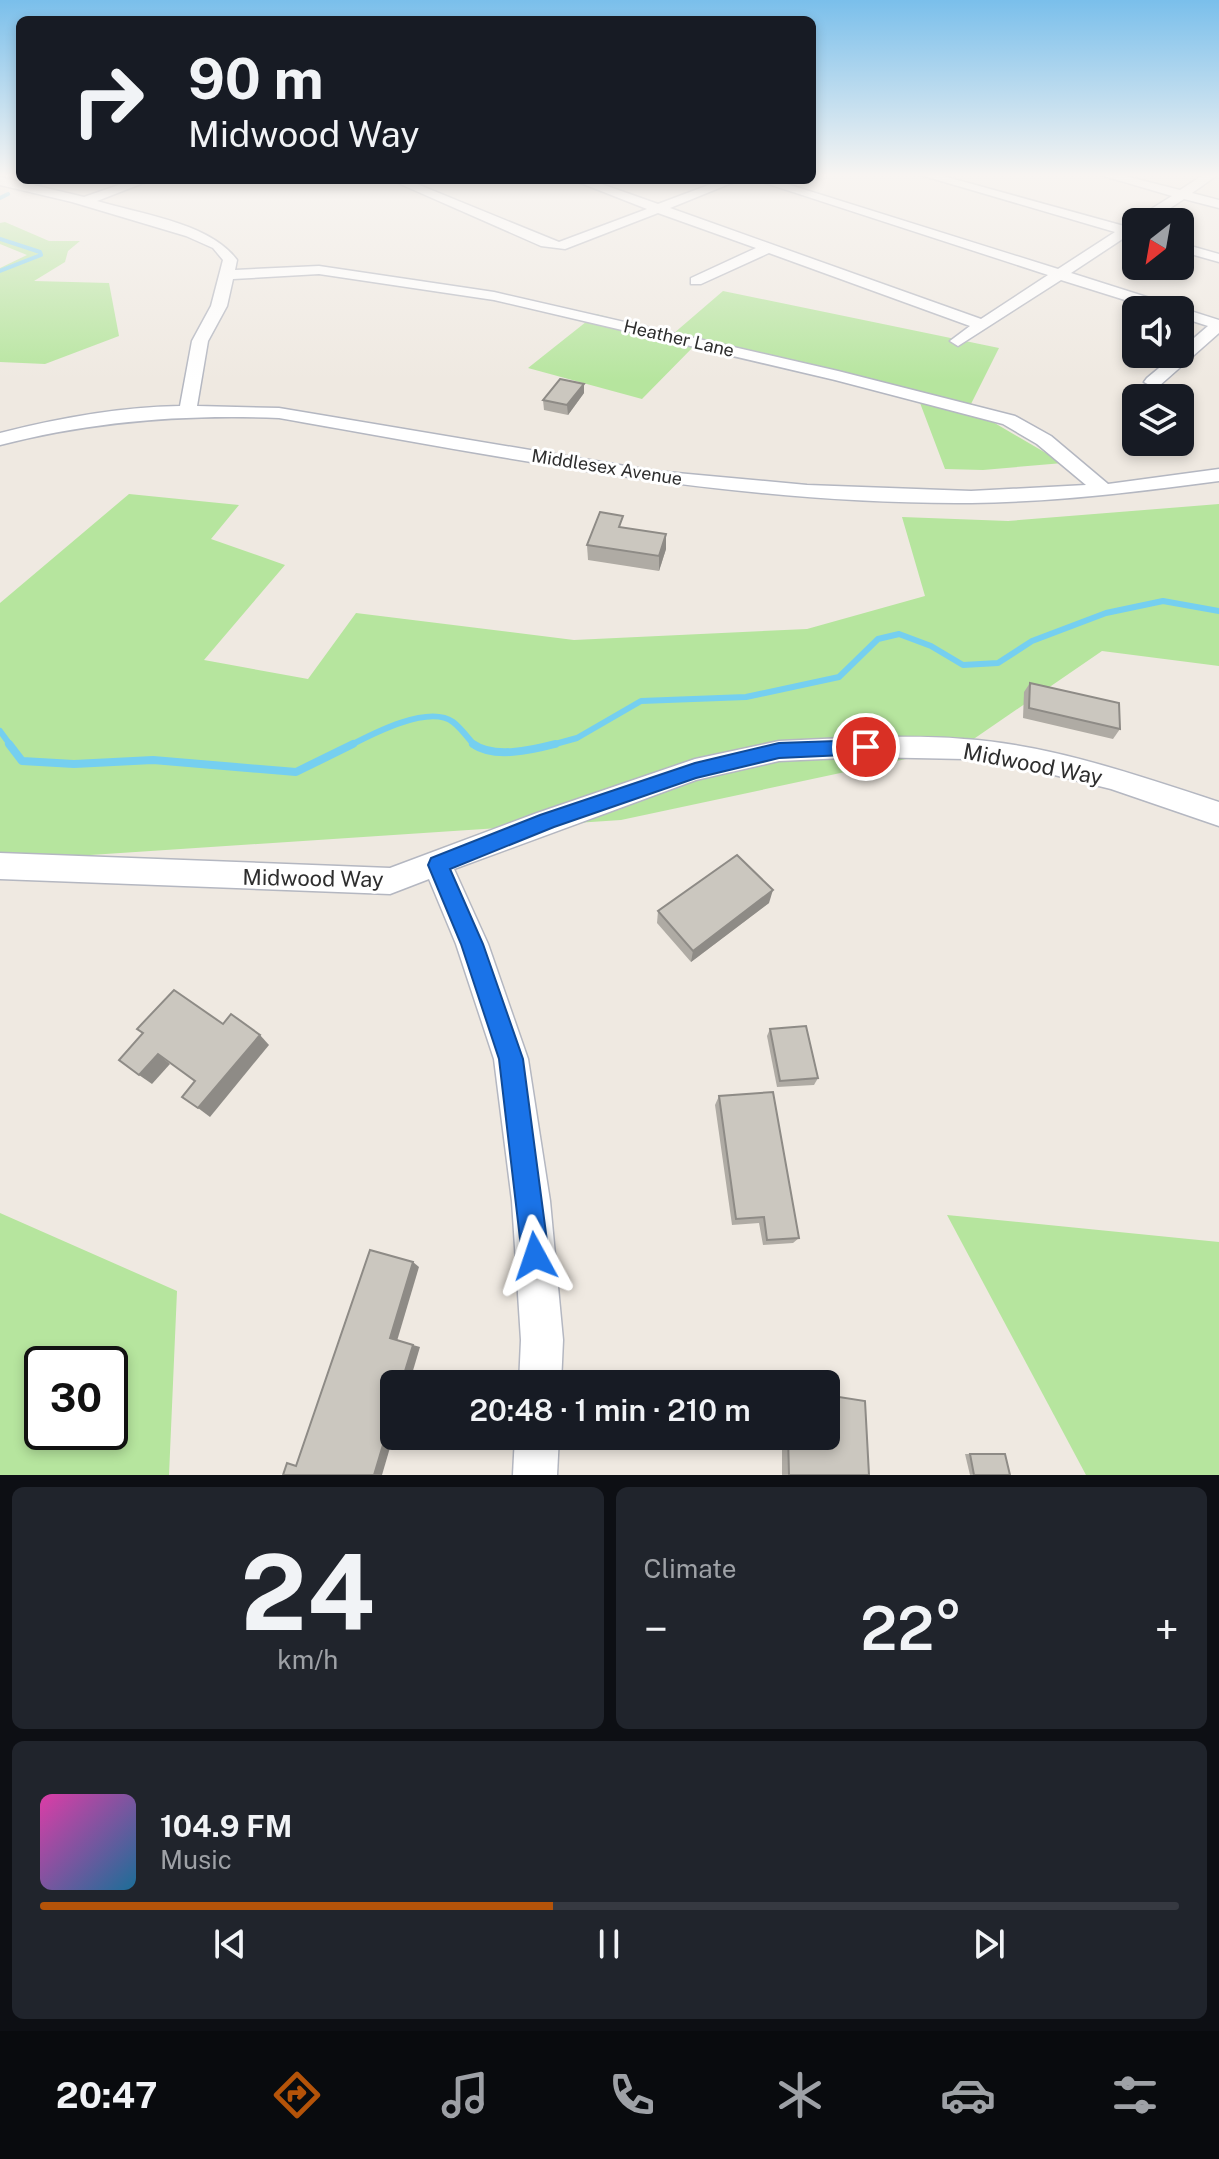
<!DOCTYPE html>
<html lang="en">
<head>
<meta charset="utf-8">
<style>
	:root { --surface:#171b24; --page:#20242c; --text:#f1f3f6; --muted:#9ea1a6; --line:#363941; --accent:#b45309 }
	body { margin:0; font-family:"Public Sans",sans-serif; background:var(--page); color:var(--text); height:100vh; display:flex; flex-direction:column; font-size:30px; white-space:nowrap }
	* { box-sizing:border-box; margin:0 }
	p { font-size:26px; color:var(--muted) }
	.icon { flex:none; width:44px; height:44px; fill:none; stroke:currentColor; stroke-width:2; stroke-linecap:round; stroke-linejoin:round }
	.map { position:relative; height:1475px; overflow:hidden }
	.sheet { display:flex; flex-direction:column; gap:12px; padding:12px; background:#0d0f14; flex:1 }
	.sheet>* { flex:none }
	.top-card { position:absolute; left:16px; top:16px; width:800px; height:168px; border-radius:12px; box-shadow:0 4px 12px #0003; background:#171b24; color:var(--text); overflow:hidden }
	.needle { width:52px; rotate:211deg }
	.buttons { position:absolute; left:1122px; top:208px; display:grid; gap:16px }
	.buttons a { display:grid; place-items:center; width:72px; height:72px; border-radius:12px; background:var(--surface); box-shadow:0 4px 12px #0003; font-size:40px }
	.speed { position:absolute; left:24px; top:1346px; display:flex; gap:16px; font-size:40px; font-weight:700; text-align:center }
	.speed>* { display:grid; place-content:center; width:104px; height:104px; border-radius:50%; background:var(--surface); box-shadow:0 4px 12px #0003; line-height:1 }
	.speed .limit { border:4px solid #111; border-radius:12px; background:#fff; color:#111 }
	.pin { position:absolute; display:grid; place-items:center; width:68px; height:68px; color:#fff; margin:-34px; border:4px solid #fff; border-radius:50%; box-shadow:0 2px 8px #0007 }
	.me { position:absolute; width:88px; margin:-44px; rotate:355deg; stroke-linejoin:round; filter:drop-shadow(0 0 6px #0008) }
	.turn { display:flex; align-items:center; gap:28px; height:168px; padding:0 40px; font-size:36px }
	.turn .icon { width:104px; height:104px; stroke-width:2.5 }
	.turn b { display:block; font-size:56px; line-height:68px }
	.big { font-size:60px; font-weight:600; line-height:1.1 }
	.sheet .tile { flex:1; display:flex; flex-direction:column; justify-content:center; gap:12px; min-width:0; padding:0 28px; border-radius:12px; background:var(--page) }
	.sheet .dial { align-items:center; gap:0 }
	.dial b { font-size:104px; line-height:1 }
	.song { display:flex; align-items:center; gap:24px }
	.cover { width:96px; height:96px; border-radius:12px; background:linear-gradient(135deg,hsl(320 70% 55%),hsl(200 70% 35%)) }
	.played { height:8px; border-radius:4px; background:linear-gradient(90deg,var(--accent) 45%,var(--line) 45%) }
	.keys { display:flex; justify-content:space-around; direction:ltr }
	.heat { display:flex; justify-content:space-between; align-items:center; font-size:44px; direction:ltr }
	.sheet .tiles { flex:1; display:grid; gap:12px; grid-template-columns:1fr 1fr }
	.tile:last-child { grid-column:span 2 }
	.trip { position:absolute; left:380px; top:1370px; width:460px; height:80px; border-radius:12px; background:var(--surface); box-shadow:0 4px 12px #0003; font-weight:600; line-height:80px; text-align:center }
	.tabs { display:flex; height:128px; justify-content:space-around; align-items:center; background:#090b0e; color:var(--muted) }
	.tabs .icon { width:56px; height:56px }
	.tabs .current { color:var(--accent) }
	.tabs b { font-size:36px; color:var(--text) }
	.map>svg:first-child { display:block }
	.green { fill:#b6e59e; fill-rule:evenodd }
	.lines { fill:none; stroke-linecap:round; stroke-linejoin:round }
	.stream-far2 { stroke:#75cff0; stroke-width:4 }
	.stream-far1 { stroke:#75cff0; stroke-width:6 }
	.stream { stroke:#75cff0; stroke-width:8 }
	.minor-casing { stroke:#b4b7c1; stroke-width:3 }
	.minor { fill:#fff; fill-rule:evenodd }
	.wall { fill:#afaba4 }
	.shaded-wall { fill:#8e8b86 }
	.building { fill:#cbc7bf; stroke:#8e8b86; stroke-width:2 }
	.route { fill:#1a73e8; stroke:#114b97; stroke-width:2 }
	.labels { text-anchor:middle; dominant-baseline:central; stroke-width:6; stroke-linejoin:round; paint-order:stroke }
	.far-street-label { font-size:18px; fill:#2e2e2e; stroke:#fff }
	.street-label { font-size:22px; fill:#2e2e2e; stroke:#fff }
</style>
</head>
<body>
<div class="map">
<svg width="1219" height="1475" viewBox="0 0 1219 1475">
	<rect width="100%" height="100%" fill="#efe9e1"/>
	<g class="green">
		<polygon points="5,222 49,241 80,241 68,251 65,262 34,281 109,283 119,336 45,364 0,362 0,268 27,255 0,244 0,223"/>
		<polygon points="723,291 999,348 969,408 1063,463 983,470 945,469 917,395 699,341 642,399 528,368 596,314 673,334"/>
		<polygon points="129,494 239,505 211,539 285,565 204,660 308,679 356,613 574,640 807,629 925,596 902,517 1008,521 1219,504 1219,666 1102,651 962,747 621,820 0,861 0,603"/>
		<path d="M0 1213 177 1291 169 1475H0ZM110 1364V1432H42V1364Z"/>
		<polygon points="947,1215 1219,1242 1219,1475 1086,1475"/>
	</g>
	<g class="lines">
		<g class="stream-far2">
			<polyline points="38,184 47,180"/>
			<polyline points="0,198 8,194"/>
			<polyline points="0,239 40,252 41,255 0,271"/>
		</g>
		<g class="stream-far1">
			<polyline points="0,731 11,746"/>
			<path d="M349 746C372 734 429 704 453 722 461 728 468 738 475 746"/>
			<polyline points="548,746 577,738 641,701 746,697 839,677 878,639 899,634 931,646 963,665 998,663 1032,641 1106,613 1163,601 1219,611"/>
		</g>
		<g class="stream">
			<polyline points="9,744 22,761 74,764 153,760 296,772 353,744"/>
			<path d="M473 744C494 759 532 750 555 744"/>
		</g>
		<g class="minor-casing">
			<g id="minor">
				<polygon points="917,174 936,174 1124,226 1172,196 1097,174 1117,174 1180,190 1205,174 1219,174 1192,193 1219,200 1219,208 1184,199 1149,222 1136,222 1136,238 1127,236 1071,273 1219,320 1219,333 1159,386 1153,387 1144,382 1147,378 1176,354 1180,354 1180,350 1208,326 1180,317 1180,310 1157,310 1061,280 958,346 950,341 970,326 769,253 701,284 691,284 691,278 756,248 658,213 565,249 541,246 391,180 407,180 559,242 647,209 573,180 590,180 658,204 722,180 739,180 670,208 981,319 1048,275 756,180 774,180 1058,269 1115,232"/>
				<path d="M0 177 84 197 133 180H151L97 201C140 214 210 223 237 260L235 270 319 266 494 292 838 371 1015 416 1051 436 1108 484 1219 469V481C1137 492 1054 502 971 503 737 505 508 458 279 418 183 414 93 421 0 445V433C59 418 119 407 180 406L192 341 211 306 223 260 213 248 186 236 72 202 0 185ZM319 274 494 300 835 380 1003 424 1037 444 1086 485 971 491 807 485 655 471 279 408 197 406 208 341 227 306 233 279Z"/>
				<polygon points="1180,243 1219,254 1219,262 1180,251"/>
				<path d="M866 737C899 737 932 736 964 739 1052 745 1136 775 1219 802V826L1111 789 1038 771 965 759 866 757 779 761 696 780 454 869 488 944 528 1059 550 1201 563 1340 561 1384H519L521 1340 512 1201 494 1059 456 944 429 879 390 894 0 879V853L390 868 537 813 695 759 779 741Z"/>
				<polygon points="515,1436 559,1436 557,1475 513,1475"/>
			</g>
		</g>
		<use href="#minor" class="minor"/>
	</g>
	<g class="wall">
		<polygon points="584,393 568,415 544,410 543,400"/>
		<polygon points="623,528 666,534 666,549 659,571 588,560 587,545"/>
		<polygon points="1030,683 1120,729 1113,739 1023,718 1024,692"/>
		<polygon points="769,903 691,962 657,923 658,911"/>
		<polygon points="770,1029 818,1078 814,1085 777,1087 767,1036"/>
		<polygon points="719,1096 799,1238 793,1243 763,1245 759,1223 732,1225 715,1105"/>
		<polygon points="782,1436 826,1436 869,1475 782,1475"/>
		<polygon points="965,1454 1000,1454 1010,1475 970,1475"/>
	</g>
	<g class="shaded-wall">
		<polygon points="584,384 584,393 568,415 567,405"/>
		<polygon points="666,534 666,549 659,571 659,556"/>
		<polygon points="773,890 769,903 691,962 693,951"/>
		<polygon points="260,1035 269,1045 210,1117 198,1108"/>
		<polygon points="158,1054 170,1064 152,1084 139,1075"/>
		<polygon points="413,1262 419,1267 397,1341 390,1338"/>
		<polygon points="413,1345 420,1347 409,1384 401,1384"/>
		<polygon points="394,1408 394,1434 382,1475 374,1475"/>
	</g>
	<g class="building">
		<polygon points="560,379 584,384 567,405 543,400"/>
		<polygon points="600,512 623,516 619,527 666,534 659,556 587,545"/>
		<polygon points="1030,683 1119,703 1120,729 1029,708"/>
		<polygon points="737,855 773,890 693,951 658,911"/>
		<polygon points="174,990 223,1024 231,1014 260,1035 198,1108 182,1097 195,1081 158,1054 139,1075 119,1060 143,1033 137,1029"/>
		<polygon points="806,1026 818,1078 780,1081 770,1029"/>
		<polygon points="773,1092 799,1238 767,1240 764,1217 736,1219 719,1096"/>
		<polygon points="370,1250 413,1262 390,1338 413,1345 401,1384 394,1384 394,1408 374,1475 283,1475 287,1463 296,1466"/>
		<polygon points="826,1395 865,1401 869,1475 789,1475 788,1436 826,1436"/>
		<polygon points="970,1454 1005,1454 1010,1475 974,1475"/>
	</g>
	<linearGradient id="sky" x2="0" y2="1"><stop stop-color="#7abfeb"/><stop offset="0.46" stop-color="#f8f5f2"/><stop offset="1" stop-color="#f8f5f2" stop-opacity="0"/></linearGradient>
	<rect width="1219" height="381" fill="url(#sky)"/>
	<polygon class="route" points="866,740 875,747 866,754 779,758 696,778 554,827 450,869 483,944 523,1059 549,1256 545,1266 535,1270 526,1266 522,1256 499,1059 461,944 428,865 431,858 540,815 695,763 779,743"/>
	<g class="labels">
		<g class="far-street-label">
			<text transform="translate(679 338) rotate(13)">Heather Lane</text>
			<text transform="translate(607 467) rotate(9)">Middlesex Avenue</text>
		</g>
		<g class="street-label">
			<text transform="translate(1033 764) rotate(11)">Midwood Way</text>
			<text transform="translate(313 878) rotate(1)">Midwood Way</text>
		</g>
	</g>
</svg>
<div class="buttons">
<a><svg class="needle" viewBox="-14 -14 28 28"><path d="M0-13l5 13h-10z" fill="#e53935"/><path d="M0 13l5-13h-10z" fill="#9ea1a6"/></svg></a>
<a><svg class="icon" aria-label="sound" viewBox="0 0 24 24"><path d="M4 9h4l5-4v14l-5-4H4zM17 9q2 3 0 6"/></svg></a>
<a><svg class="icon" aria-label="layers" viewBox="0 0 24 24"><path d="M12 4l9 5-9 5-9-5zM3 14l9 5 9-5"/></svg></a>
</div>
<div class="speed"><div class="limit">30</div></div>
<div class="pin" style="left:866px;top:747px;background:#d93025"><svg class="icon" aria-label="arrive" viewBox="0 0 24 24"><path d="M6 21V4h12l-3 4 3 4H6"/></svg></div>
<svg class="me" style="left:535px;top:1256px" viewBox="-20 -20 40 40"><path d="M0-17L14 15 0 8-14 15z" fill="#1a73e8" stroke="#fff" stroke-width="4"/></svg>
<div class="trip">20:48 · 1 min · 210 m</div>
<div class="top-card">
<div class="turn"><svg class="icon" aria-label="right" viewBox="0 0 24 24"><path d="M7 20v-9h11M14 6l5 5-5 5"/></svg><div><b>90 m</b>Midwood Way</div></div>
</div>
</div>
<section class="sheet">
<div class="tiles">
<div class="tile dial"><b>24</b><p>km/h</p></div>
<div class="tile"><p>Climate</p>
<div class="heat"><a>−</a><b class="big">22°</b><a>+</a></div>
</div>
<div class="tile">
<div class="song"><i class="cover"></i><div><b>104.9 FM</b><p>Music</p></div></div>
<div class="played"></div>
<div class="keys"><svg class="icon" aria-label="previous" viewBox="0 0 24 24"><path d="M18 5L8 12l10 7zM5 5v14"/></svg><svg class="icon" aria-label="pause" viewBox="0 0 24 24"><path d="M8 5v14M16 5v14"/></svg><svg class="icon" aria-label="next" viewBox="0 0 24 24"><path d="M6 5l10 7-10 7zM19 5v14"/></svg></div>
</div>
</div>
</section>
<nav class="tabs">
<b>20:47</b>
<svg class="icon current" aria-label="directions" viewBox="0 0 24 24"><path d="M12 3l9 9-9 9-9-9zM9 14v-3h6M13 9l2 2-2 2"/></svg>
<svg class="icon" aria-label="music" viewBox="0 0 24 24"><path d="M9 18V5l10-2v13"/><circle cx="6" cy="18" r="3"/><circle cx="16" cy="16" r="3"/></svg>
<svg class="icon" aria-label="phone" viewBox="0 0 24 24"><path d="M5 4h4l2 5-3 2q2 4 5 5l2-3 5 2v4C11 20 4 13 5 4z"/></svg>
<svg class="icon" aria-label="climate" viewBox="0 0 24 24"><path d="M12 3v18M4 7l16 10M4 17L20 7"/></svg>
<svg class="icon" aria-label="car" viewBox="0 0 24 24"><path d="M5 17H2v-5l4-1 3-4h7l3 4 3 1v5h-3M9 17h6M6 11h13"/><circle cx="7" cy="17" r="2"/><circle cx="17" cy="17" r="2"/></svg>
<svg class="icon" aria-label="filters" viewBox="0 0 24 24"><path d="M4 7h16M4 17h16"/><circle cx="9" cy="7" r="2"/><circle cx="15" cy="17" r="2"/></svg>
</nav>
</body>
</html>
